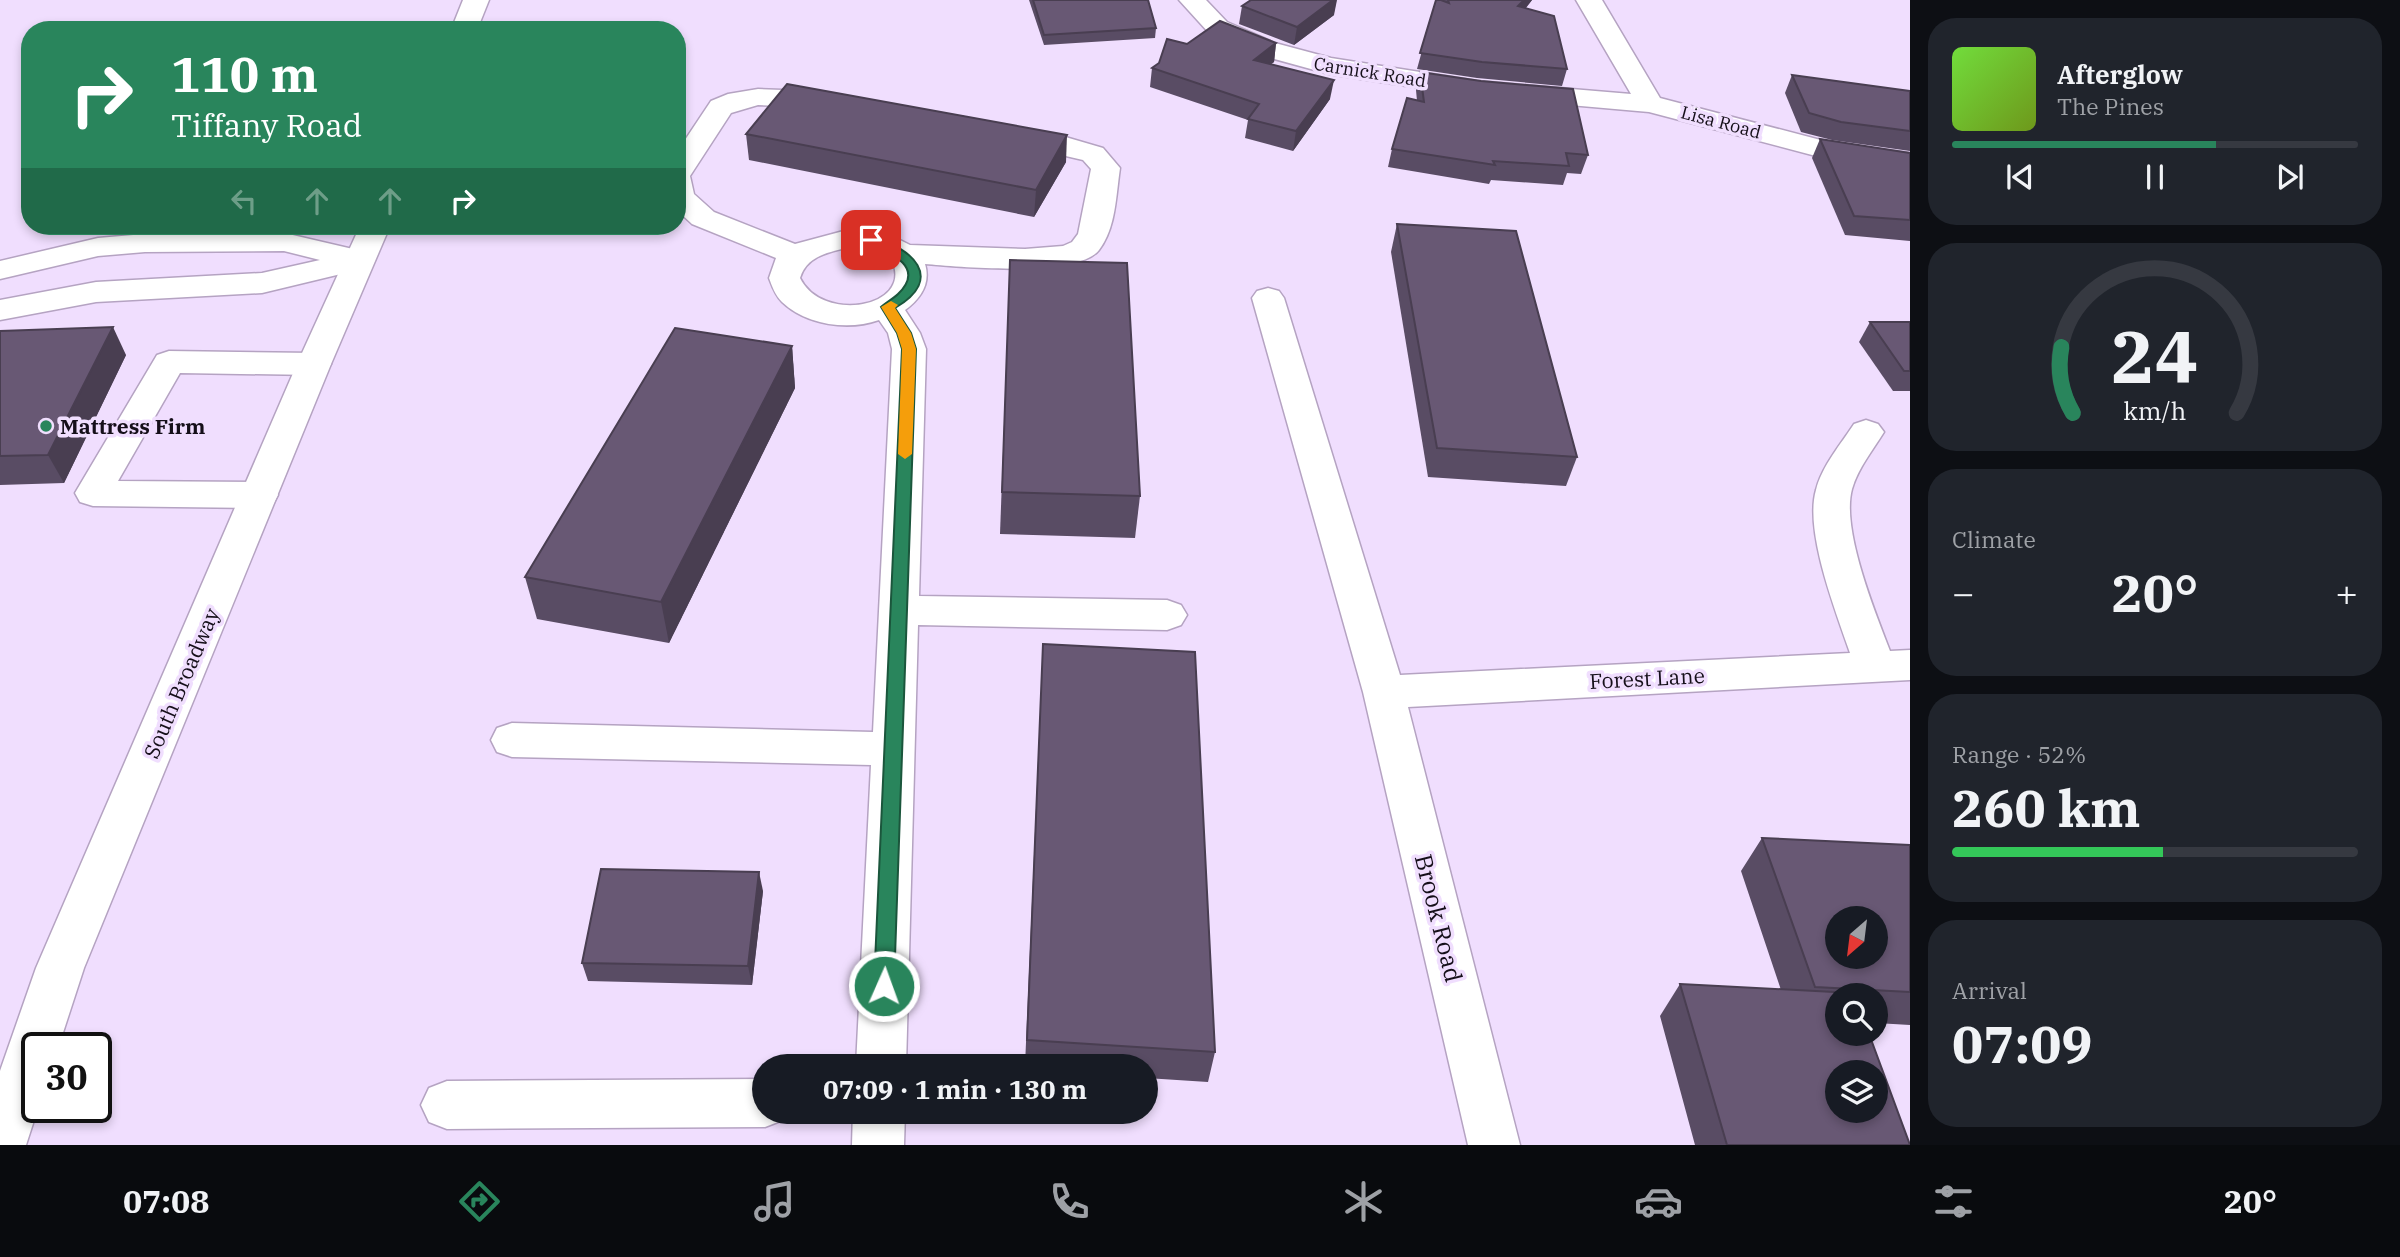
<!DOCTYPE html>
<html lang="en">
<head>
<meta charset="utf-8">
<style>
	:root { --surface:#171b24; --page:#20242c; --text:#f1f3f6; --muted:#9ea1a6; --line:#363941; --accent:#29855c }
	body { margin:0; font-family:"IBM Plex Serif",serif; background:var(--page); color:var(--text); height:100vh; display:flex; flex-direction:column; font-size:26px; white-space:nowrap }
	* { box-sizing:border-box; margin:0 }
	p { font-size:23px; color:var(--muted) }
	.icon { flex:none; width:38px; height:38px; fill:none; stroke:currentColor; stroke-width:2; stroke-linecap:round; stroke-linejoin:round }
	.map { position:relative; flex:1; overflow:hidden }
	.sheet { display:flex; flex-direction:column; gap:18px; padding:18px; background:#0d0f14; width:490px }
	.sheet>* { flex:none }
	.banner { position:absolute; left:21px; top:21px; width:665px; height:214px; border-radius:28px; box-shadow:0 4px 10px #0003; background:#29855c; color:#fff; overflow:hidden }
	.needle { width:46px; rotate:208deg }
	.controls { position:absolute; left:1825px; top:906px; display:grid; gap:14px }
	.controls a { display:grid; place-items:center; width:63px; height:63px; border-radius:50%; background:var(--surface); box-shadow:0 4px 10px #0003; font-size:35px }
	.speed { position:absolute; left:21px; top:1032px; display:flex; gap:14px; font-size:35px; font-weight:700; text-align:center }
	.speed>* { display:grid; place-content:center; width:91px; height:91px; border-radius:50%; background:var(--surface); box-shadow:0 4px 10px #0003; line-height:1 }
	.speed .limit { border:4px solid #111; border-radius:10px; background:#fff; color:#111 }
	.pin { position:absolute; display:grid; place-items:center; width:60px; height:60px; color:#fff; margin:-30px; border-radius:14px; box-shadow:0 4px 10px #0006 }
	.me { position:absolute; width:77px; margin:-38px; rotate:2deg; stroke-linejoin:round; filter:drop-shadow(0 0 5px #0008) }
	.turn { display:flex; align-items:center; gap:24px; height:147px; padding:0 35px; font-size:32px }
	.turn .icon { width:91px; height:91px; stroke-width:2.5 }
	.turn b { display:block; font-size:49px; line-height:60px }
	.lanes { display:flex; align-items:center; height:66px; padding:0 35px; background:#0003; justify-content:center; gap:35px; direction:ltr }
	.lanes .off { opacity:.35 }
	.big { font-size:52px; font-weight:700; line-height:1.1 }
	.sheet .widget { flex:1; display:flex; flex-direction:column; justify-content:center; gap:10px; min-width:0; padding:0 24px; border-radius:28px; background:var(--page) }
	.sheet .dial { align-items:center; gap:0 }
	.dial svg { height:182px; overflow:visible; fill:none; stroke:var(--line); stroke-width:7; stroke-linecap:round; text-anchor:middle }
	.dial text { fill:var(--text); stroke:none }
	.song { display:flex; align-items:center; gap:21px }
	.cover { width:84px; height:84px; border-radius:10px; background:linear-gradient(135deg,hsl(100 70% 55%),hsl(80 70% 35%)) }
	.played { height:7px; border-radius:4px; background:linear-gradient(90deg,var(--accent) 65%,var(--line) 65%) }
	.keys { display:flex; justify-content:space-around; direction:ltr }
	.heat { display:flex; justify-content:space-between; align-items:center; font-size:38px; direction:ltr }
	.charge { height:10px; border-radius:5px; background:linear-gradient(90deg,#34c759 52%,var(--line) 0) }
	.trip { position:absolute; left:752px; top:1054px; width:406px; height:70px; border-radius:35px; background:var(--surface); box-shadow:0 4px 10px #0003; font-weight:700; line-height:70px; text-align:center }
	.dock { display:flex; height:112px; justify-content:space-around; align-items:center; background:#090b0e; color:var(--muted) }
	.dock .icon { width:49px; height:49px }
	.dock .active { color:var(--accent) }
	.dock b { font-size:32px; color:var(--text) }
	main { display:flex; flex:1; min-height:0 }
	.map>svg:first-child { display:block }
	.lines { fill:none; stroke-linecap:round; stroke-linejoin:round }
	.minor-casing { stroke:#b5a3c2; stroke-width:3 }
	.major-casing { stroke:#b5a3c2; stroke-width:3 }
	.minor { fill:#fff; fill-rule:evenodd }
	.major { fill:#fff; fill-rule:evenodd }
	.wall { fill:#594c64 }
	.shaded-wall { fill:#493e51 }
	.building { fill:#685874; stroke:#493e51; stroke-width:2; fill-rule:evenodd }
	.route { fill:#29855c; stroke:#1b563c; stroke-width:2 }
	.slow { fill:#f59e0b }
	.poi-dot { fill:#29855c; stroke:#f0defe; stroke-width:2.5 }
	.labels { text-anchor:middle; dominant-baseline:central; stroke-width:7; stroke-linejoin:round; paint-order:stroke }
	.far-street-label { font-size:18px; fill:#150f19; stroke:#f0defe }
	.poi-label { font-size:21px; font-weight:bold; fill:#150f19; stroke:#f0defe; text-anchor:start }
	.street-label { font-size:21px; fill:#150f19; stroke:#f0defe }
	.near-street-label { font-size:24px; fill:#150f19; stroke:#f0defe }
</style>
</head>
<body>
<main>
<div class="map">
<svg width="1910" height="1145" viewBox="0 0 1910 1145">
	<rect width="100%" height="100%" fill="#f0defe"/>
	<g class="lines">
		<g class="minor-casing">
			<g id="minor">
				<polygon points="1179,0 1206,0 1227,22 1275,43 1331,58 1477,81 1631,94 1576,0 1602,0 1660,98 1832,143 1910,153 1910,171 1831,160 1649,112 1477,97 1329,74 1256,54 1209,33"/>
				<path d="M758 89 810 91 1062 136 1103 148 1120 168C1116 195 1116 228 1099 250 1077 278 960 267 925 264 931 284 920 299 905 310L920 333 926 349 919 596 1167 600 1181 605 1187 615 1181 625 1167 630 918 625 906 1066H856L871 765 512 757 497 752 491 740 497 728 512 723 873 732 892 349 888 333 879 320C848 331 806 325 782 302 775 295 772 286 769 278L776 258 692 224 677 210V152L711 101 728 94ZM758 105 810 107 979 136 1083 160 1091 169 1078 234 1072 242 1063 246 1025 249 910 245 890 235 851 229 795 244 714 212 694 194 690 176 731 113ZM851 247 873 250 893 263C911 308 822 323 800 278 807 255 830 252 851 247Z"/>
				<polygon points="284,233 370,253 375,260 370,267 262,293 96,302 0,320 0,300 96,282 262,273 320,260 284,251 145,252 98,256 0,279 0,261 98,238 145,234"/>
				<path d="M1268 288 1279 291 1284 298 1400 675 1850 653C1836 612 1804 531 1816 490 1822 466 1841 444 1854 424L1866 420 1878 424 1884 432C1873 450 1858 468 1852 489 1841 529 1875 612 1890 651L1910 650V680L1408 707 1520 1145H1468L1363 692 1252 298 1257 291Z"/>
				<polygon points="169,351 314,353 326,357 331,364 326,371 314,375 180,373 118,481 260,482 273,486 278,495 273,504 260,508 93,506 80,502 75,493 157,355"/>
				<polygon points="765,1079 765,1111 787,1111 783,1120 765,1127 447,1129 429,1122 421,1105 429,1088 447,1081"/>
				<polygon points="853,1111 905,1111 904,1145 852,1145"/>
			</g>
		</g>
		<g class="major-casing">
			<g id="major">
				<polygon points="463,0 489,0 477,30 451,30"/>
				<polygon points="360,226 390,226 331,364 84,968 58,1048 37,1048 38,1108 26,1145 0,1145 0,1071 36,968 297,364"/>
			</g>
		</g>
		<use href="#minor" class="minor"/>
		<use href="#major" class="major"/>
	</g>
	<g class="wall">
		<polygon points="1029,0 1148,0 1156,28 1155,38 1044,45"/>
		<polygon points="1436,0 1532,0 1526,8 1567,69 1562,86 1477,78 1417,69"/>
		<polygon points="1242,6 1334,15 1294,45 1239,24"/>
		<polygon points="1276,43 1274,62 1270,64 1330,99 1293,151 1245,138 1248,120 1150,87 1152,68 1187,44"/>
		<polygon points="1420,72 1588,155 1581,174 1567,173 1563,185 1491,180 1489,184 1388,167 1392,149 1417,101 1416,90"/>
		<polygon points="1792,75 1910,91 1910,151 1832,140 1801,132 1785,93"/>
		<polygon points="746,134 1066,162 1034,217 749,160"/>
		<polygon points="1820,139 1910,153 1910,241 1845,235 1812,158"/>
		<polygon points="1397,224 1577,457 1566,486 1428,477 1391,252"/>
		<polygon points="1010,260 1140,496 1135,538 1000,534"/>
		<polygon points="1870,322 1910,322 1910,391 1893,391 1859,342"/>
		<polygon points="0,331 126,355 64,483 0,485"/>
		<polygon points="792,346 795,388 669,643 537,619 525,577"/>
		<polygon points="1043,644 1215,1052 1208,1082 1146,1078 1146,1066 1025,1066"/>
		<polygon points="1762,838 1910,845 1910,1025 1876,1023 1876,996 1838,996 1910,1145 1695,1145 1660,1016 1680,984 1781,990 1741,871"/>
		<polygon points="763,891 752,985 588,981 582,963"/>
	</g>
	<g class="shaded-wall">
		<polygon points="1333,0 1337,0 1334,15 1294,45 1297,27"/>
		<polygon points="1524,0 1532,0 1514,22 1518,6"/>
		<polygon points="1276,43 1274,62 1251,79 1254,60"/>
		<polygon points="1334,80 1330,99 1293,151 1296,131"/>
		<polygon points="1067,135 1066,162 1034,217 1036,190"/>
		<polygon points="113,327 126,355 64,483 48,455"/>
		<polygon points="792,346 795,388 669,643 661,602"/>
		<polygon points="759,872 763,891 752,985 748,966"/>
	</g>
	<g class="building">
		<polygon points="1033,0 1148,0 1156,28 1044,35"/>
		<polygon points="1251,0 1333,0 1297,27 1242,6"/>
		<polygon points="1436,0 1441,0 1449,3 1448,0 1524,0 1518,6 1554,16 1567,69 1482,62 1420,53"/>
		<polygon points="1220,21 1276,43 1254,60 1334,80 1296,131 1248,119 1259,104 1152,68 1159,63 1167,39 1187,44"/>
		<polygon points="1420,72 1481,81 1573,89 1588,155 1566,153 1569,166 1493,161 1495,165 1392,149 1407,98 1424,102"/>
		<polygon points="1792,75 1910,91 1910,131 1841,122 1809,113"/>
		<polygon points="787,84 1067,135 1036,190 746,134"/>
		<polygon points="1820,139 1910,153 1910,220 1854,216"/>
		<polygon points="1397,224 1516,231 1577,457 1437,448"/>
		<polygon points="1010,260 1127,263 1140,496 1002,492"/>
		<polygon points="1870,322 1910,322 1910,371 1904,371"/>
		<polygon points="113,327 48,455 0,456 0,331"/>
		<polygon points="675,328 792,346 661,602 525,577"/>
		<polygon points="1043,644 1195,652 1215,1052 1027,1040"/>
		<path d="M1762 838 1910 845V992L1815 987ZM1838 919H1876V957H1838Z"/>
		<polygon points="601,869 759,872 748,966 582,963"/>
		<path d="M1680 984 1853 993 1854 996H1838V1034H1869L1910 1145H1727ZM1838 1073H1876V1111H1838Z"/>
	</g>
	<path class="route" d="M871 236C912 248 946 278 895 308L911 333 916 349 894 986 891 993 884 995 877 993 874 986 902 349 897 333 881 307C886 302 893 299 898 294 927 266 888 252 867 243L865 240Z"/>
	<polygon class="slow" points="891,301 898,305 895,308 911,333 916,349 912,454 905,459 898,454 902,349 897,333 881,307"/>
	<circle class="poi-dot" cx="46" cy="426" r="7"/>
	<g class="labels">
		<g class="far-street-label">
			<text transform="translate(1370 72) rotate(9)">Carnick Road</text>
			<text transform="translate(1721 122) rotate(15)">Lisa Road</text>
		</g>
		<g class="poi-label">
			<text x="60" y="426">Mattress Firm</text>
		</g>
		<g class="street-label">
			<text transform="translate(1647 678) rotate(-3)">Forest Lane</text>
			<text transform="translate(181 683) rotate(-67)">South Broadway</text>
		</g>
		<g class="near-street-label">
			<text transform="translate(1439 918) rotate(76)">Brook Road</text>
		</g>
	</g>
</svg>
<div class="controls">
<a><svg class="needle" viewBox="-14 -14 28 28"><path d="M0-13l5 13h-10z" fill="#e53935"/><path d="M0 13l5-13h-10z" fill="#9ea1a6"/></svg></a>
<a><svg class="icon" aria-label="search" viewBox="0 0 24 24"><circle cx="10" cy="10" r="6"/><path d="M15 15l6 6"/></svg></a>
<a><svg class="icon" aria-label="layers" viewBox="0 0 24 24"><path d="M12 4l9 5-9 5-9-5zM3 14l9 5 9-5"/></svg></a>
</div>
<div class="speed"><div class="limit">30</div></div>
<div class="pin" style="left:871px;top:240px;background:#d93025"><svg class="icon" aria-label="arrive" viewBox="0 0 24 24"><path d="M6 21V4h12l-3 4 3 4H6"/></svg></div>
<svg class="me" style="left:884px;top:986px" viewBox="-20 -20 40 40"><circle r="17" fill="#29855c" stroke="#fff" stroke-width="3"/><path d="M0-11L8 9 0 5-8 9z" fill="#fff"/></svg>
<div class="trip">07:09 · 1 min · 130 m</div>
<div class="banner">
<div class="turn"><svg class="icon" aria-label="right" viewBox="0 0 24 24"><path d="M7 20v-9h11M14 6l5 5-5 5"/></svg><div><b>110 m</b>Tiffany Road</div></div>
<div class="lanes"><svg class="icon off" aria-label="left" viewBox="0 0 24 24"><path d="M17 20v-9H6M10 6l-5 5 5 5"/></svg><svg class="icon off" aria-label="ahead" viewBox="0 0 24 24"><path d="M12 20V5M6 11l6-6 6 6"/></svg><svg class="icon off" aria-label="ahead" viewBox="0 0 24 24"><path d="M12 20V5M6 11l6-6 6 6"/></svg><svg class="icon" aria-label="right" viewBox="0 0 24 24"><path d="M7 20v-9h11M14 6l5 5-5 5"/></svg></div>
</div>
</div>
<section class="sheet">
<div class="widget">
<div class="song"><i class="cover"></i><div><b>Afterglow</b><p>The Pines</p></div></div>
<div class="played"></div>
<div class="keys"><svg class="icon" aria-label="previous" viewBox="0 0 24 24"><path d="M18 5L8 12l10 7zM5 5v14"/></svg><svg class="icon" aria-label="pause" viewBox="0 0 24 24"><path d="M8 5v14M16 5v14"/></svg><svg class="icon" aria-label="next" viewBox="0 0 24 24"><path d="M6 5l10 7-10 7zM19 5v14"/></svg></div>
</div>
<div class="widget dial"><svg viewBox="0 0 100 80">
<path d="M14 69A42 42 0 1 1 86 69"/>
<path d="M14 69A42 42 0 0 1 9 40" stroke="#29855c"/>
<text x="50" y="56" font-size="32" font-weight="700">24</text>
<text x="50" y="72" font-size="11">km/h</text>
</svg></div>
<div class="widget"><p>Climate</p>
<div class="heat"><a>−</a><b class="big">20°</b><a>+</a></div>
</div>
<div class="widget"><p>Range · 52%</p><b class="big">260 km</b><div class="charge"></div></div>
<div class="widget"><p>Arrival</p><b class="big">07:09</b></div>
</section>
</main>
<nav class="dock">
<b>07:08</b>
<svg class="icon active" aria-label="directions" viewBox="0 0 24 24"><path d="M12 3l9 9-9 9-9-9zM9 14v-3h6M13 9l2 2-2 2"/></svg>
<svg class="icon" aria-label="music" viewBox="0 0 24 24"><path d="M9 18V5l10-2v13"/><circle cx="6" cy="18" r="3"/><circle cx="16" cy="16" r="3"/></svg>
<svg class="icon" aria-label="phone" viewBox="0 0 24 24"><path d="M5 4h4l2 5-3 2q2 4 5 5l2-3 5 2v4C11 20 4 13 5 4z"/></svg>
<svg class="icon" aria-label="climate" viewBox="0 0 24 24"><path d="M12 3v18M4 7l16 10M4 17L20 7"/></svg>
<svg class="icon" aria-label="car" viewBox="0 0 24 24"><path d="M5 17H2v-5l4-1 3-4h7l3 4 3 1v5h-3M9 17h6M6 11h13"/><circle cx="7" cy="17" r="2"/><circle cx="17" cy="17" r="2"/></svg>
<svg class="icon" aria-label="filters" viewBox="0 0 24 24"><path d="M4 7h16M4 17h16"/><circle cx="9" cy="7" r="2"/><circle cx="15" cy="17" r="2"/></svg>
<b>20°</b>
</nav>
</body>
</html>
